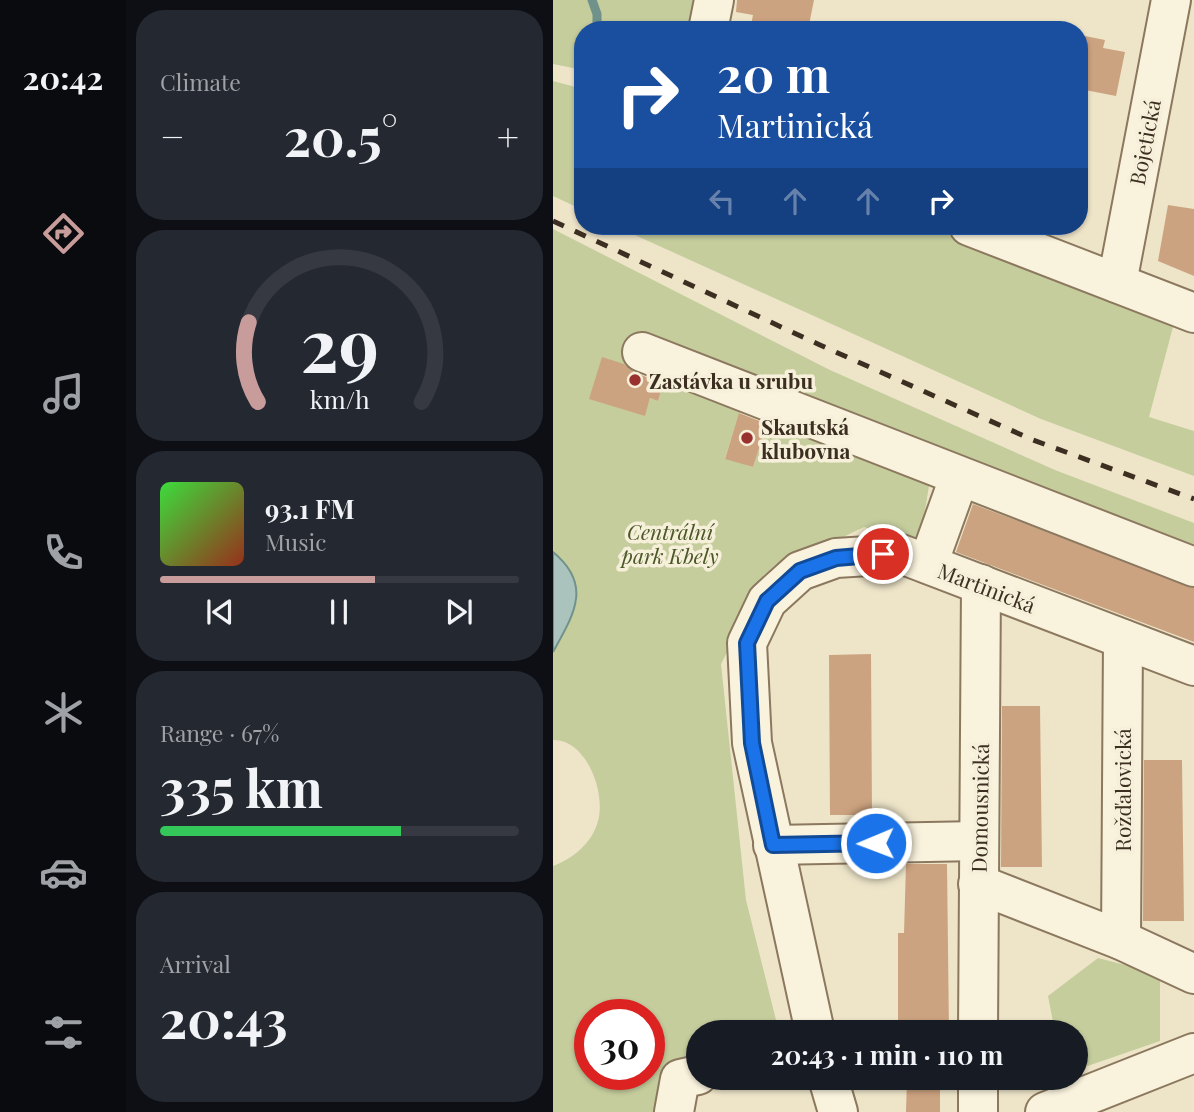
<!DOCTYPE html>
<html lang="en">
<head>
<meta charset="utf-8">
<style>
	:root { --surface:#171b24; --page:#242831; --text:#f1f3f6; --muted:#9ea1a6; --line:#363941; --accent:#c99c9c }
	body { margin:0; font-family:"Playfair Display",serif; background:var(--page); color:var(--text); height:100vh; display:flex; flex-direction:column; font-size:26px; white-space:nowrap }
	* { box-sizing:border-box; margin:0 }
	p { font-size:23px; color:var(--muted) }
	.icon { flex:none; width:38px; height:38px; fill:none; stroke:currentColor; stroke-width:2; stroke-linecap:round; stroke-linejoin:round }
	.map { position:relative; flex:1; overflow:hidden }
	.sheet { display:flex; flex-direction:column; gap:10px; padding:10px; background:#0d0f14; width:427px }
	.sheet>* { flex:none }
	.top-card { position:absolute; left:21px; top:21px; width:514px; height:214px; border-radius:28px; box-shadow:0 2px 5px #0004; background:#1a4fa0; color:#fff; overflow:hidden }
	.speed { position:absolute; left:21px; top:999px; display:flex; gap:14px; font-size:35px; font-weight:700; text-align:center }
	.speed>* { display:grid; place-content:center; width:91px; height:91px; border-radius:50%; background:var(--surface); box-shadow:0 2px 5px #0004; line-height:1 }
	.speed .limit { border:10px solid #d22; background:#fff; color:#111 }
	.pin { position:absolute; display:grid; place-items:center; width:60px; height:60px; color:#fff; margin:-30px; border:4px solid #fff; border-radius:50%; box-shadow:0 2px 7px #0007 }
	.me { position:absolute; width:77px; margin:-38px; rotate:269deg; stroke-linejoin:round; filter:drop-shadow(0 0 5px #0008) }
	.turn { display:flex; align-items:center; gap:24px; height:147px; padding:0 28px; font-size:32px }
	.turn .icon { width:91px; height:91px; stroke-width:2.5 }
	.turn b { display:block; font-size:49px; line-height:60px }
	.lanes { display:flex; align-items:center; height:66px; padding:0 28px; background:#0003; justify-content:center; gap:35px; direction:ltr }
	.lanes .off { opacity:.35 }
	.big { font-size:52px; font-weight:700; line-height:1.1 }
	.sheet .widget { flex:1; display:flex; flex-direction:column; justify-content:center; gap:10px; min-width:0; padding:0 24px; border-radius:28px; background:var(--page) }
	.sheet .dial { align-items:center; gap:0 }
	.dial svg { height:182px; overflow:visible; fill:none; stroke:var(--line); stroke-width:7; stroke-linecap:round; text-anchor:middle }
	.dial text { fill:var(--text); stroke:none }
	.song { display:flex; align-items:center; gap:21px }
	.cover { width:84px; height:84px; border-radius:10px; background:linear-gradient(135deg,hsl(120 70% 55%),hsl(10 70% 35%)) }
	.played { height:7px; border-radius:4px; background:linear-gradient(90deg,var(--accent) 60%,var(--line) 60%) }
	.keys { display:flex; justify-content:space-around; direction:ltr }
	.heat { display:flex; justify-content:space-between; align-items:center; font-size:38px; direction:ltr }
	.charge { height:10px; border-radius:5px; background:linear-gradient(90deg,#34c759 67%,var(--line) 0) }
	.trip { position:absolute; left:133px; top:1020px; width:402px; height:70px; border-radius:35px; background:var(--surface); box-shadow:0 2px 5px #0004; font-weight:700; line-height:70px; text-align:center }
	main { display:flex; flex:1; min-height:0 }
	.tabs { display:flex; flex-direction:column; width:126px; justify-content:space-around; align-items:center; background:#090b0e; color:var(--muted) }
	.tabs .icon { width:49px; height:49px }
	.tabs .selected { color:var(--accent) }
	.tabs b { font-size:32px; color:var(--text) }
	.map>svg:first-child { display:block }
	.green { fill:#c5cd9d; fill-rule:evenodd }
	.water { fill:#aac3bd; stroke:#70928b; stroke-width:2 }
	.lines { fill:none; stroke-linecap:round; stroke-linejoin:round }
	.stream { stroke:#70928b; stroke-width:9 }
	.building { fill:#cca380 }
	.minor-casing { stroke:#8b785e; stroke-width:42 }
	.minor { stroke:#f9f2dd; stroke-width:38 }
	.rail { stroke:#3c2f21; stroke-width:5; stroke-dasharray:12 12; stroke-linecap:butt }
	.route-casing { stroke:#114b97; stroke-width:18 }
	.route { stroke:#1a73e8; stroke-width:12 }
	.poi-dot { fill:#99322e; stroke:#f6efd9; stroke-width:2.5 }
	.labels { text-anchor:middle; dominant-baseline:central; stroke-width:7; stroke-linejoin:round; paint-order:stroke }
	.street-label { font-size:21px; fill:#3c2f21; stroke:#f6efd9 }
	.poi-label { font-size:21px; font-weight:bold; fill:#3c2f21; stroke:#f6efd9; text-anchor:start }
	.park-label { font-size:21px; font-style:italic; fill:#4a5828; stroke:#f6efd9 }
</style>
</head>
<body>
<main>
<nav class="tabs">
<b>20:42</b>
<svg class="icon selected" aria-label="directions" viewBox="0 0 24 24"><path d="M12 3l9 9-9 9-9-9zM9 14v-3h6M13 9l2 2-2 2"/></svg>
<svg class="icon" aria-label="music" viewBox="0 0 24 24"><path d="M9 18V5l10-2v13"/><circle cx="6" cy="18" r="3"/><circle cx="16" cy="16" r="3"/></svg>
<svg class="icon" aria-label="phone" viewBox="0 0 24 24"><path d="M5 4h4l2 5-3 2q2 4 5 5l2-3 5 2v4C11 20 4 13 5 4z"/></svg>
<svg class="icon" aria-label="climate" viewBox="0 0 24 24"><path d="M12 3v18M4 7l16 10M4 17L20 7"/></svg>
<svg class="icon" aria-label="car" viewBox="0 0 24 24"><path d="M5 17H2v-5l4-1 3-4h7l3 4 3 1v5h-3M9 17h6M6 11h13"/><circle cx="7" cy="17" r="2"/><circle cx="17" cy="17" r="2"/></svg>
<svg class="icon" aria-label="filters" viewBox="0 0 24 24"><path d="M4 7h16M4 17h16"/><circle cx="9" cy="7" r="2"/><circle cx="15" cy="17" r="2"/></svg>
</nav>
<section class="sheet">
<div class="widget"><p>Climate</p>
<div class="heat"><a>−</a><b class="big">20.5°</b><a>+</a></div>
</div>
<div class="widget dial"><svg viewBox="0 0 100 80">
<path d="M14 69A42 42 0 1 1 86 69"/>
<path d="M14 69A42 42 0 0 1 10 34" stroke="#c99c9c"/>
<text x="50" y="56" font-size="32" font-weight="700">29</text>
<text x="50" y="72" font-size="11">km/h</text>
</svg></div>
<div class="widget">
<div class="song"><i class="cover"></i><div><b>93.1 FM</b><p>Music</p></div></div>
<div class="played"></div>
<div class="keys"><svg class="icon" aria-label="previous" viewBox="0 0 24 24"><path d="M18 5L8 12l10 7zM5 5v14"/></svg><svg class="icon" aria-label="pause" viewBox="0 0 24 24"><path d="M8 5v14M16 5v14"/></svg><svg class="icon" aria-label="next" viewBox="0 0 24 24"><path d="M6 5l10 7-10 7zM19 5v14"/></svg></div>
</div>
<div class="widget"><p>Range · 67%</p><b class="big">335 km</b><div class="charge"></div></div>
<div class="widget"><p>Arrival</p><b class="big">20:43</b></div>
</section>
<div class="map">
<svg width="641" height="1112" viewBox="0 0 641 1112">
	<rect width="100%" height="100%" fill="#eee5c9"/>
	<g class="green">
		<polygon points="0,0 149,0 144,30 30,30 30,70 0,64"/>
		<polygon points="0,81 30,89 30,210 0,196"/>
		<polygon points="62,226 374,226 620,327 596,417 641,431 641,476 488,419"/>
		<path d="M0 229 277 370 502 470 641 523V558L379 467 367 542 311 527 215 573 168 664 193 900 226 1032H145V1061L107 1112H0V866C21 858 39 843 45 821 53 792 33 739 0 740V652L24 601 8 559 0 552ZM49 358 112 376 105 401 97 398 92 415ZM188 408 216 417 200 467 172 458ZM37 1015H96V1074H37Z"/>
		<polygon points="545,958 607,974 607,1041 523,1070 523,1032 502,1032 495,996"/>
	</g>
	<path class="water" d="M0 552C40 585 21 614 0 652Z"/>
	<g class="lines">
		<polyline class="stream" points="39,0 44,14 44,30"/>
	</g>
	<g class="building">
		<polygon points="184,0 261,0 256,25 244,23 243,30 197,30 200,15 183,12"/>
		<polygon points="527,35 552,40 550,48 572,52 563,96 527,89"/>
		<polygon points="615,205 641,209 641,276 605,261"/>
		<polygon points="49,357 71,364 81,372 110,384 105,401 97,398 92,416 36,399"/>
		<polygon points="186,413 214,424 200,467 172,459"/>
		<polygon points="420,504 641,588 641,642 403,552"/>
		<polygon points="318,654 319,815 277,815 276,655"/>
		<polygon points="449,706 487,706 489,867 448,867"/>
		<polygon points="591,760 629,760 631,921 590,921"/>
		<polygon points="353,864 394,864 396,1032 345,1032 345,933 351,933"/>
		<polygon points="354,1078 387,1078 387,1112 353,1112"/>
	</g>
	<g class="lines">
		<g class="minor-casing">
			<g id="minor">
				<polyline points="155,30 161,0"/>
				<polyline points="416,226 641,313"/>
				<polyline points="564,283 618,0"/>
				<polyline points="89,352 641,567"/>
				<polyline points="375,564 406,478"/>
				<polyline points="220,845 426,841"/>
				<polyline points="425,884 568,940 641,974"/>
				<polyline points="568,940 570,639"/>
				<polyline points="262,1032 199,743 194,643 214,601 247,571 283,558 348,554 641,666"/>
				<polyline points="425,1032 428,584"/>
				<polyline points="275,1078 285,1112"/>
				<polyline points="121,1112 127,1079 145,1075"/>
				<polyline points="425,1112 425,1078"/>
				<polyline points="492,1112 641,1053"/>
			</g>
		</g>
		<use href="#minor" class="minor"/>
		<polyline class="rail" points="0,221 267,345 480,440 641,499"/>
	</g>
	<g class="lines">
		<g class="route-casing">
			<polyline id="route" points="323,843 220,845 199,743 194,643 214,601 247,571 283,558 330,554"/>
		</g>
		<use href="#route" class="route"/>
	</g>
	<g class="poi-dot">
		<circle cx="82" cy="380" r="7"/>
		<circle cx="194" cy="438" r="7"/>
	</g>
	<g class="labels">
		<g class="street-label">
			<text transform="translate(591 142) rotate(-79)">Bojetická</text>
			<text transform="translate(434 587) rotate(21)">Martinická</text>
			<text transform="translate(569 790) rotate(-90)">Rožďalovická</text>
			<text transform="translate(426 808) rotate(-89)">Domousnická</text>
		</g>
		<g class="poi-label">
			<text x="96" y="380">Zastávka u srubu</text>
			<text x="208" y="426">Skautská<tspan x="208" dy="24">klubovna</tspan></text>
		</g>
		<g class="park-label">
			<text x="117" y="531">Centrální<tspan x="117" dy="24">park Kbely</tspan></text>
		</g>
	</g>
</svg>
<div class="speed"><div class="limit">30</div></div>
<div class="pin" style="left:330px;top:554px;background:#d93025"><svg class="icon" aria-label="arrive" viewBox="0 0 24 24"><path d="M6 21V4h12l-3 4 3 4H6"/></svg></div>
<svg class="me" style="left:323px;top:843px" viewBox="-20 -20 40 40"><circle r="17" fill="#1a73e8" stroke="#fff" stroke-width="3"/><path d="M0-11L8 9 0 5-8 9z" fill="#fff"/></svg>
<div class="trip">20:43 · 1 min · 110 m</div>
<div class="top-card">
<div class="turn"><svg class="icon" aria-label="right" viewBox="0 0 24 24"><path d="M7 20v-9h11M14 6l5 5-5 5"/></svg><div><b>20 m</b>Martinická</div></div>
<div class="lanes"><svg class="icon off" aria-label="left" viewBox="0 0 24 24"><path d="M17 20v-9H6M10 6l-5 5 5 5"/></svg><svg class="icon off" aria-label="ahead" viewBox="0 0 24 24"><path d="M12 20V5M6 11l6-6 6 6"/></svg><svg class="icon off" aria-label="ahead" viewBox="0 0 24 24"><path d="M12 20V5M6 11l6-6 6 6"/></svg><svg class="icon" aria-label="right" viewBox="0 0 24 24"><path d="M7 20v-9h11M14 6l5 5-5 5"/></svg></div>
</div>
</div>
</main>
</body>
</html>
